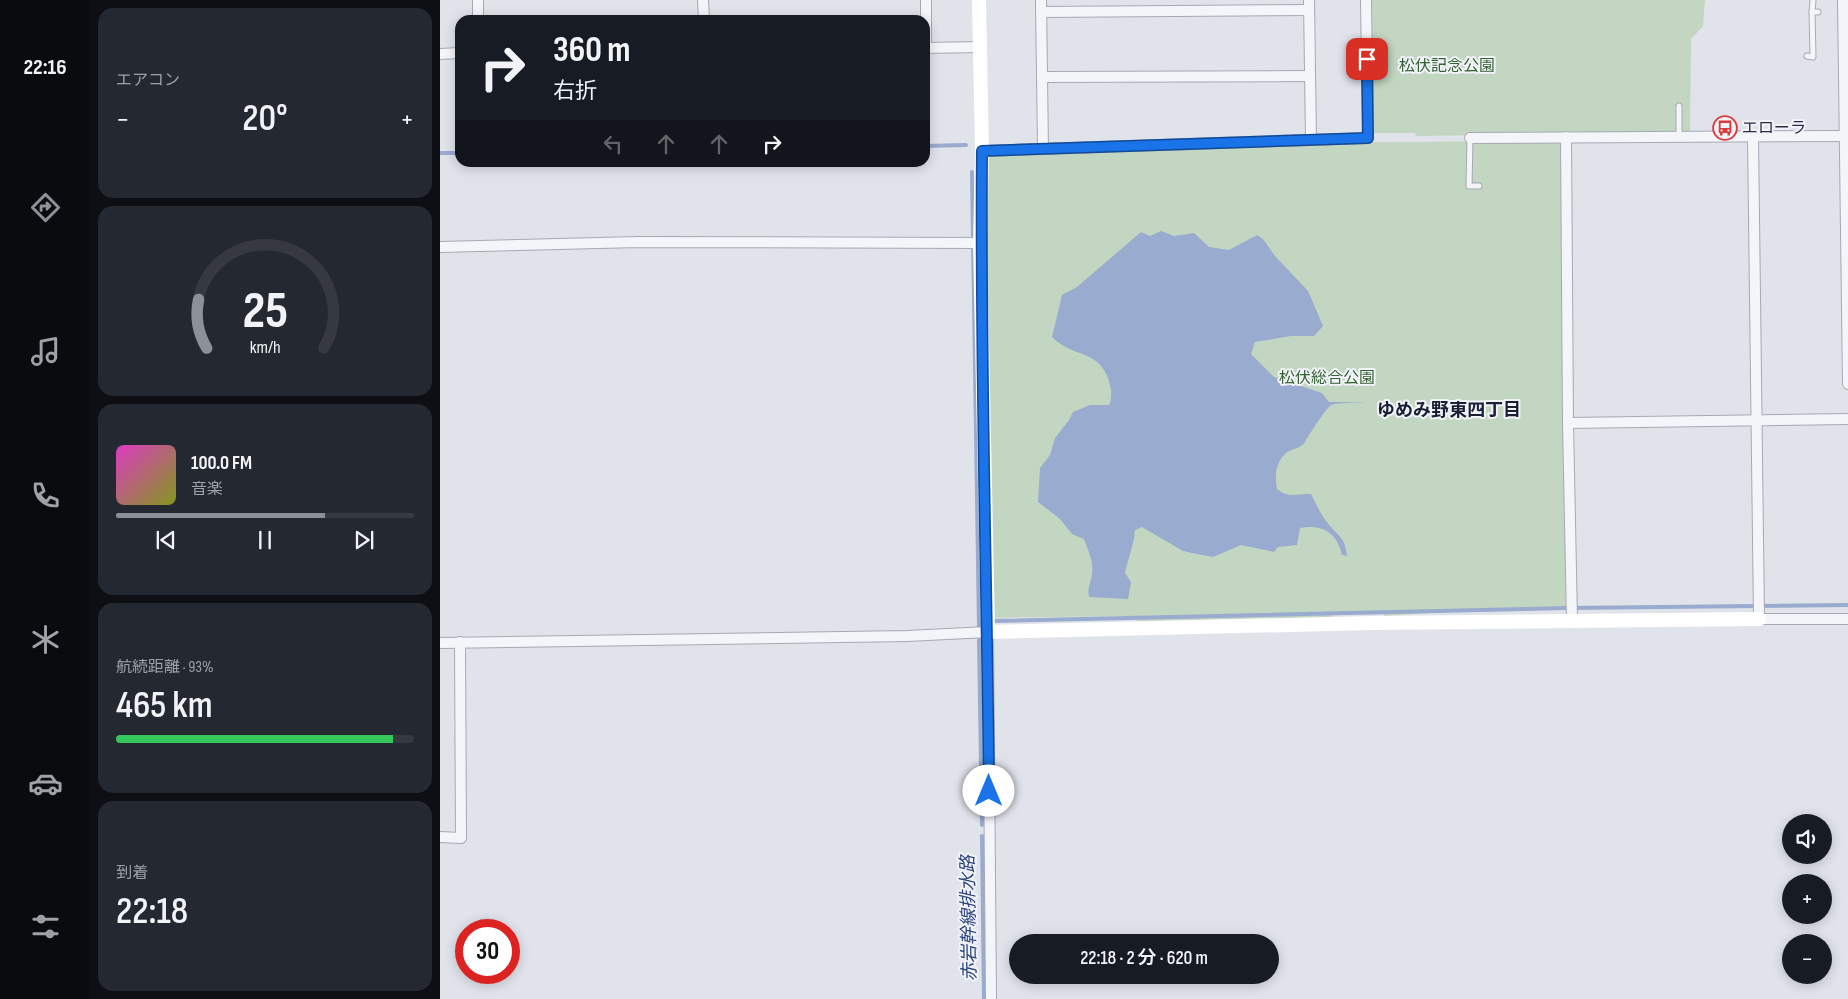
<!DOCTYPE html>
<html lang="ja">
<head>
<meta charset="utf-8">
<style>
	:root { --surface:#171b24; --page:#242831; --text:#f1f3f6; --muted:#9ea1a6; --line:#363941; --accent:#8c9099 }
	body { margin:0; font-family:"Sofia Sans Condensed","Noto Sans JP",sans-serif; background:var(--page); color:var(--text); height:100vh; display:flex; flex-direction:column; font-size:19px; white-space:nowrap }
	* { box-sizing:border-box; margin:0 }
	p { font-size:16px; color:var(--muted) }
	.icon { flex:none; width:28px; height:28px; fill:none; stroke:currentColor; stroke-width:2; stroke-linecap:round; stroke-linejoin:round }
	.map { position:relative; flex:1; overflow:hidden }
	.side { display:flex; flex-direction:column; gap:8px; padding:8px; background:#0d0f14; width:350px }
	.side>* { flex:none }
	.top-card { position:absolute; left:15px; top:15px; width:475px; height:152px; border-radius:15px; box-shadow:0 2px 12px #0003; background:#171b24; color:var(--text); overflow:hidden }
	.controls { position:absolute; left:1342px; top:814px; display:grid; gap:10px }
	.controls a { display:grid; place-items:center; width:50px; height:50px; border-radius:50%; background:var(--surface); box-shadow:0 2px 12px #0003; font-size:25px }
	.speed { position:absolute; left:15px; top:919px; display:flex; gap:10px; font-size:25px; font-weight:700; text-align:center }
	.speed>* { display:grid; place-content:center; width:65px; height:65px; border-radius:50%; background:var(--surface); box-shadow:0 2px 12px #0003; line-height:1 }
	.speed .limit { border:8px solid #d22; background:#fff; color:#111 }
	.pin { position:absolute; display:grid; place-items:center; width:42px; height:42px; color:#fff; margin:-21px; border-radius:10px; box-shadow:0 2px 8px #0006 }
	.me { position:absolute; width:55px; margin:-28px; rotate:0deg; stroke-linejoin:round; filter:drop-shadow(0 0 4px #0008) }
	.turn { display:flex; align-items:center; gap:18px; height:105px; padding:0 15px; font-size:22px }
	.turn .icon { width:65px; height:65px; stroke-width:2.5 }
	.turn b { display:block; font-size:35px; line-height:42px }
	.lanes { display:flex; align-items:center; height:48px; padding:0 15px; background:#0003; justify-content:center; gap:25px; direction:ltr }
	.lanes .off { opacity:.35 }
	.big { font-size:38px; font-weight:600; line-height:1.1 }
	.side .card { flex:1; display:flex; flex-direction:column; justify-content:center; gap:8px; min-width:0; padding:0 18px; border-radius:15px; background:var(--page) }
	.side .dial { align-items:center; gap:0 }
	.dial svg { height:130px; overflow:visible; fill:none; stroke:var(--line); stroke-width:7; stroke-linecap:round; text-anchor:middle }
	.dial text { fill:var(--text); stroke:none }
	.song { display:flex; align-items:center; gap:15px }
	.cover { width:60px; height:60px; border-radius:8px; background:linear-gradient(135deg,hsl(310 70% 55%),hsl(70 70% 35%)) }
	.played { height:5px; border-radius:2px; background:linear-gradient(90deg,var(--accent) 70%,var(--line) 70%) }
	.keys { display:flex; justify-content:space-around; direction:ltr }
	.heat { display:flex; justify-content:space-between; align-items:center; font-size:28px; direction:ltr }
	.charge { height:8px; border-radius:4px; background:linear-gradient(90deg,#34c759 93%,var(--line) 0) }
	.trip { position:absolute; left:569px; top:934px; width:270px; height:50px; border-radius:25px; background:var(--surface); box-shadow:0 2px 12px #0003; font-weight:600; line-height:50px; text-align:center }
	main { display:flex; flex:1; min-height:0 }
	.menu { display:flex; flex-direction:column; width:90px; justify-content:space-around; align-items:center; background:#090b0e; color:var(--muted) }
	.menu .icon { width:35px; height:35px }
	.menu .on { color:var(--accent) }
	.menu b { font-size:22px; color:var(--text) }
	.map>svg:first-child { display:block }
	.green { fill:#c3d6c1 }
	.water { fill:#99abce }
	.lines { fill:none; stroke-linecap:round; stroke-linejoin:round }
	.stream { stroke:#99abce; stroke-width:4 }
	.lane-casing { stroke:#a5a9b6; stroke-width:7 }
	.street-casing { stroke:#a5a9b6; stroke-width:12 }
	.lane { stroke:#f4f5f9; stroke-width:5 }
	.street { stroke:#f4f5f9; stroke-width:10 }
	.secondary { stroke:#fff; stroke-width:14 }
	.route-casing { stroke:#114b97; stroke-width:12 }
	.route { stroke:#1a73e8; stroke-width:9 }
	.labels { text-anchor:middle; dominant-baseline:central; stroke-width:4; stroke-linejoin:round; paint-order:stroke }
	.park-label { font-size:16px; fill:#356233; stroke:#f1f3f8 }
	.poi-label { font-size:16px; fill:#272e45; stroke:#f1f3f8; text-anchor:start }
	.neighbourhood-label { font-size:18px; font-weight:bold; fill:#1a1f35; stroke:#f1f3f8 }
	.water-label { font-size:18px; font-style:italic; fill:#2d457d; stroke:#f1f3f8 }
</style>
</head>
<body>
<main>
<nav class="menu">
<b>22:16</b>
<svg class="icon on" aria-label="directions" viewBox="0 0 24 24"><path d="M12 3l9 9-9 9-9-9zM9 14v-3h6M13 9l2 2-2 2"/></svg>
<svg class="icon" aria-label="music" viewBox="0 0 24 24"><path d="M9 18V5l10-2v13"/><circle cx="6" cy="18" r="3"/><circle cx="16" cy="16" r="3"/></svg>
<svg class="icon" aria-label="phone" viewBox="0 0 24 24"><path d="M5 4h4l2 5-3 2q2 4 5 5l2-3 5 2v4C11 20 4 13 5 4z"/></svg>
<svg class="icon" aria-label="climate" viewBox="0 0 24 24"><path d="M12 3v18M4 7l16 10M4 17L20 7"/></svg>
<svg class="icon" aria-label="car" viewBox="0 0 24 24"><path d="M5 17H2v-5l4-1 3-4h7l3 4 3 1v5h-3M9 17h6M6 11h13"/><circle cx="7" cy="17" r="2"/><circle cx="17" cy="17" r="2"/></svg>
<svg class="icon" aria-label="filters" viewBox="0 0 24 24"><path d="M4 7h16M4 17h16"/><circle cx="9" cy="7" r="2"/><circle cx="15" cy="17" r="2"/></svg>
</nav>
<section class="side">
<div class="card"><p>エアコン</p>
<div class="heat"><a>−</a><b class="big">20°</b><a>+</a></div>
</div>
<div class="card dial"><svg viewBox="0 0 100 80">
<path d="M14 69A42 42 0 1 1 86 69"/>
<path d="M14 69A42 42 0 0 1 9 39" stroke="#8c9099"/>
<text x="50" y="56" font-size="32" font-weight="700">25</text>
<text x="50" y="72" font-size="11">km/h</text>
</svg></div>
<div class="card">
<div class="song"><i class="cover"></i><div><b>100.0 FM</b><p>音楽</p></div></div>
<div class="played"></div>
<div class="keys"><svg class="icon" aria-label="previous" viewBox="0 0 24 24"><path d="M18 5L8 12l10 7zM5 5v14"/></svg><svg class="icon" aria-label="pause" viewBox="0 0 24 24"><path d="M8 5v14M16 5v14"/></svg><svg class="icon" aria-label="next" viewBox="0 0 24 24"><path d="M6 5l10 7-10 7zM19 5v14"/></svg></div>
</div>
<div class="card"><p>航続距離 · 93%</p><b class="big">465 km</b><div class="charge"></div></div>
<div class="card"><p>到着</p><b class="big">22:18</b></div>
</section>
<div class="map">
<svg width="1408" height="999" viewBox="0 0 1408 999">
	<rect width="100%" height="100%" fill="#e1e3eb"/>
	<g class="green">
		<polygon points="930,0 1265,0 1263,26 1251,39 1250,131 1236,131 1236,133 976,136 975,133 934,133 934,128 930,128 930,58 933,57 933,53 930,53"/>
		<polygon points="1122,141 1126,608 1037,610 944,616 944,611 891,612 891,617 697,621 695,616 548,618 544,154 928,142"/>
	</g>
	<path class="water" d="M721 231 734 236 754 233 769 247 789 250 817 235 823 239 835 256 868 291 883 326 874 336H851L815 342 811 354 834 377 882 393 889 402H926C916 403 901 402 891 405 887 407 868 436 865 442 861 449 848 449 843 456 835 466 835 478 837 489 850 499 857 493 871 494 876 503 880 514 887 522 898 537 905 536 907 556L902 555C897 532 882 524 860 528L857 545 838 547 834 552 801 545 773 557 757 554 743 551 702 527 695 530C694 545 688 558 685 573L691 582 688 599 649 597C647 586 651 584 652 574 654 562 648 550 644 539L632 534 620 519 598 502 600 468 610 455 615 438 629 420 633 412 650 405H669C675 392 668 371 657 362 644 351 628 353 612 337L622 295 637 287 701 232 710 236Z"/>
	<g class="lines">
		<g class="stream">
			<polyline points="485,146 526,145"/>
			<polyline points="0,153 20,153"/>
			<polyline points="532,172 539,628"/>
			<polyline points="551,621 1126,608 1408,605"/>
			<polyline points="539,640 542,825"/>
			<polyline points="542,836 544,999"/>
		</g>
		<g class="lane-casing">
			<g id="lane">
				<polyline points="1373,0 1372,12 1378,12"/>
				<polyline points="1367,56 1373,57 1372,12"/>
				<polyline points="1239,136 1239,106"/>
				<polyline points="1030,138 1029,186 1039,186"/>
			</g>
		</g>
		<g class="street-casing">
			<g id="street">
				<polyline points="38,0 38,20"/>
				<polyline points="263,0 264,20"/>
				<polyline points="486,0 486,48"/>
				<polyline points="601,0 603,149"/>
				<polyline points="869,0 871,140"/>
				<polyline points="1403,0 1408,384"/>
				<polyline points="601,12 869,10"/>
				<polyline points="485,48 541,47"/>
				<polyline points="0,54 20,53"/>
				<polyline points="603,77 870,76"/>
				<polyline points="1313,136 1319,619 1408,619"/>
				<polyline points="1126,137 1128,423 1132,620"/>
				<polyline points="1030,138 1404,136"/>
				<polyline points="542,151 928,138 926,0"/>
				<polyline points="0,247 199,242 540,243"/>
				<polyline points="1128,423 1408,419"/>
				<polyline points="0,643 467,636 548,632 551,999"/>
				<polyline points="0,837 21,838 20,642"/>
			</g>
		</g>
		<use href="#lane" class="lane"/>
		<use href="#street" class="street"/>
		<polyline class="secondary" points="539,0 542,151 540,243 548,632 932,623 1319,619"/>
	</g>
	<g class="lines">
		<g class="route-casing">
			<path id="route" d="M549 791C547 578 540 364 542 151L928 138 927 59"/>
		</g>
		<use href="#route" class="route"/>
	</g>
	<defs>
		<g id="bus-ring" transform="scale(1.25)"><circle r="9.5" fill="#f1f3f8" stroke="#dc3a3b" stroke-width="1.5"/><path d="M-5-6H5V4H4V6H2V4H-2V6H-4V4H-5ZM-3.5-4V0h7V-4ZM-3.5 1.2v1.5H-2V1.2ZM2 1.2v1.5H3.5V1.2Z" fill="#dc3a3b"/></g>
	</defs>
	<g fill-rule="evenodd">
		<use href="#bus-ring" x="1285" y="128"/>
	</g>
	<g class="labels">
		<g class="park-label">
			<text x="1007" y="66">松伏記念公園</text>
			<text x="887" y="378">松伏総合公園</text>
		</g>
		<g class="poi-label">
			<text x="1302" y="128">エローラ</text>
		</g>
		<g class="neighbourhood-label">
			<text x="1009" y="410">ゆめみ野東四丁目</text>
		</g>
		<g class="water-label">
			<text transform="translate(529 918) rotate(-91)">赤岩幹線排水路</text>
		</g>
	</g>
</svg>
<div class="controls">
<a><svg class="icon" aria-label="sound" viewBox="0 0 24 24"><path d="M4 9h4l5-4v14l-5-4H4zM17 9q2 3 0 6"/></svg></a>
<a>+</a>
<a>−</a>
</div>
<div class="speed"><div class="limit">30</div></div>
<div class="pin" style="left:927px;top:59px;background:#d93025"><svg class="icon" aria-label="arrive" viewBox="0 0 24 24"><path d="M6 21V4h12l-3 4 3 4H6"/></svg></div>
<svg class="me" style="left:549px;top:791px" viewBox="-20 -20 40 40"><circle r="19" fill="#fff"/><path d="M0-13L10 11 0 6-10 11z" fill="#1a73e8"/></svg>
<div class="trip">22:18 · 2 分 · 620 m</div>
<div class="top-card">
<div class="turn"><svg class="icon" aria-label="right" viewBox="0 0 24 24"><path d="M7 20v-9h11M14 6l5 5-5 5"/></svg><div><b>360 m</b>右折</div></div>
<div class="lanes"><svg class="icon off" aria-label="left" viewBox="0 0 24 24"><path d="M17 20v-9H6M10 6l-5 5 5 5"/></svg><svg class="icon off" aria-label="ahead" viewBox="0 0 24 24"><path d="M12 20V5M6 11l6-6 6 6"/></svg><svg class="icon off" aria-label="ahead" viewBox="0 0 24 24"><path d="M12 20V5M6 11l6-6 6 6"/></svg><svg class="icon" aria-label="right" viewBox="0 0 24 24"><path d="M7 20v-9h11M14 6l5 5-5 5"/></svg></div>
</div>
</div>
</main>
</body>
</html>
